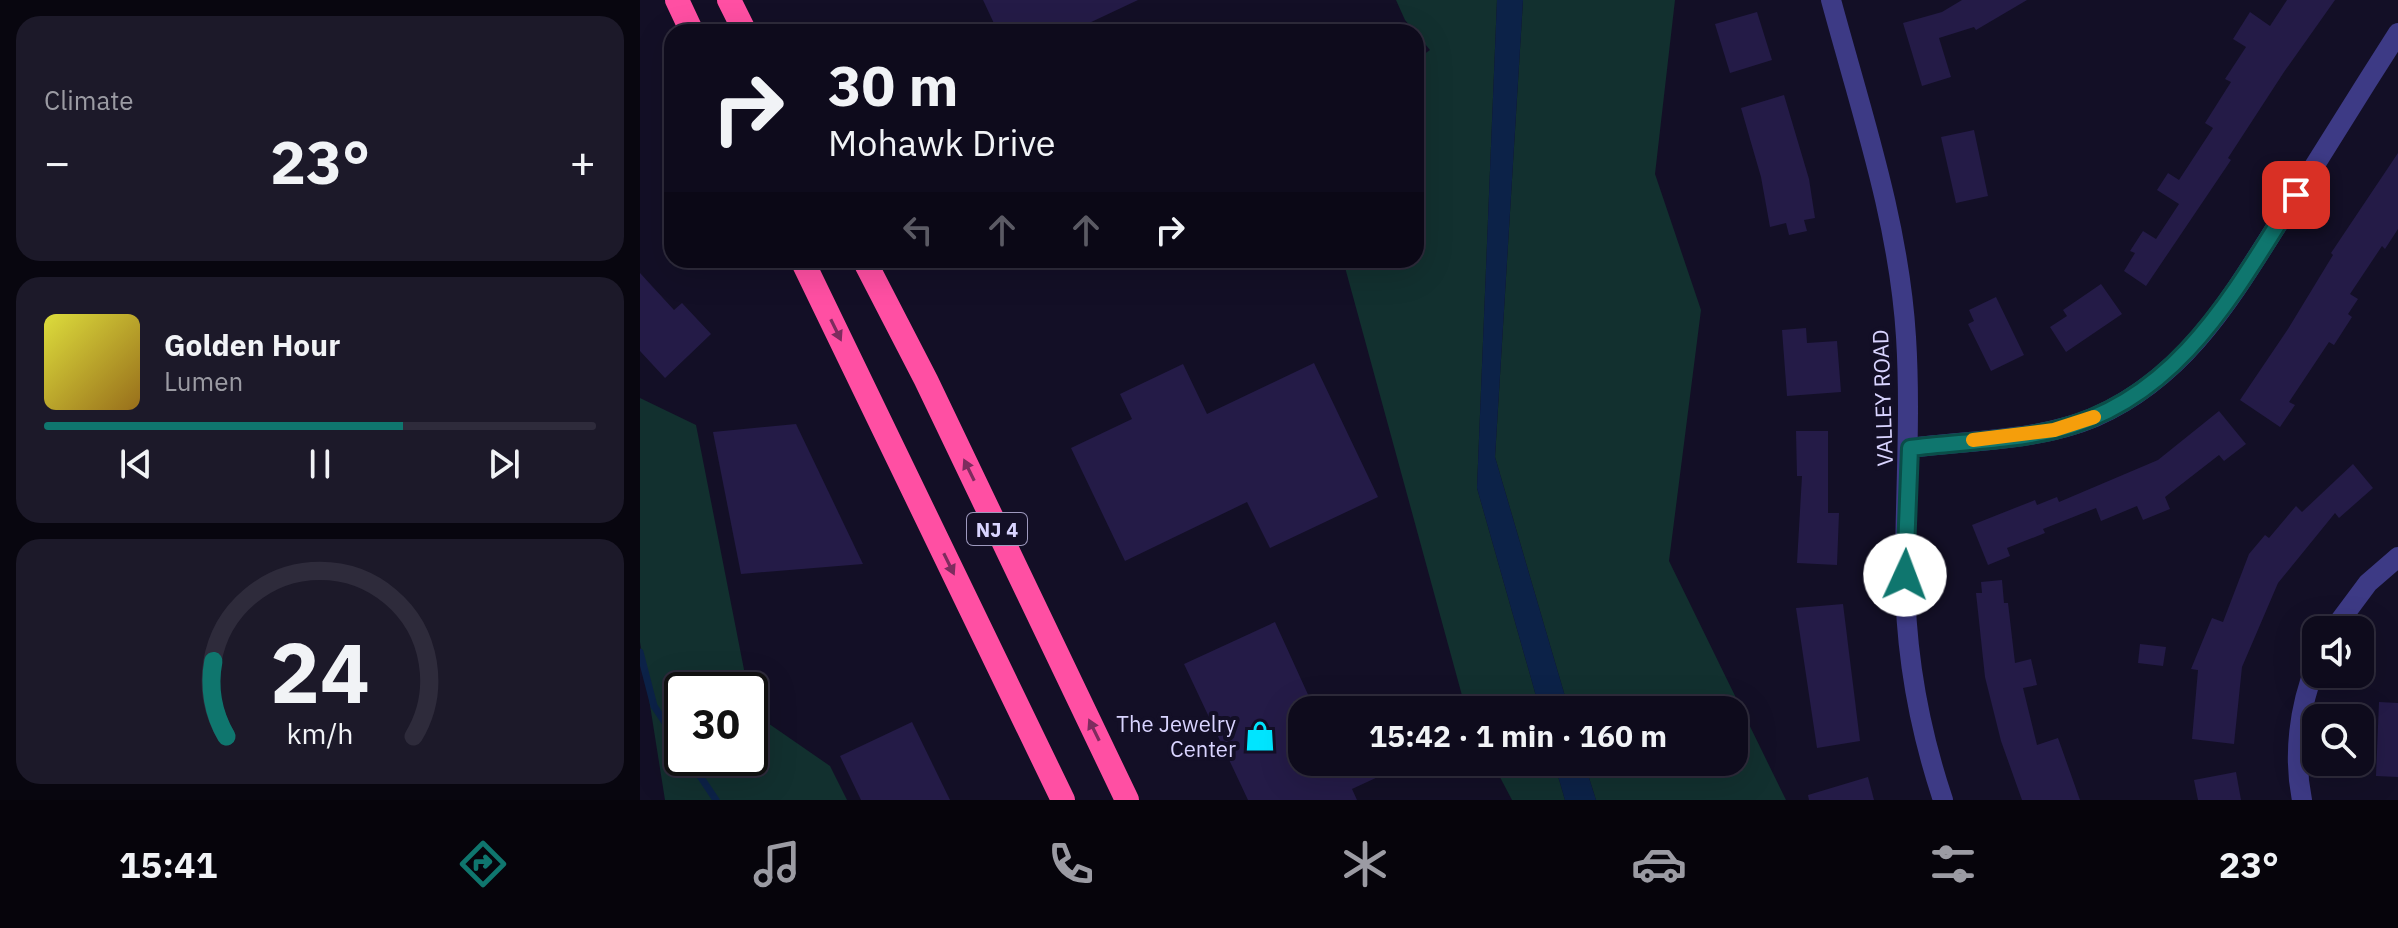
<!DOCTYPE html>
<html lang="en">
<head>
<meta charset="utf-8">
<style>
	:root { --surface:#0e0b1c; --page:#1c1929; --text:#f1f3f6; --muted:#9b9ba3; --line:#2e2b3b; --accent:#0f766e }
	body { margin:0; font-family:"IBM Plex Sans",sans-serif; background:var(--page); color:var(--text); height:100vh; display:flex; flex-direction:column; font-size:30px; white-space:nowrap }
	* { box-sizing:border-box; margin:0 }
	p { font-size:26px; color:var(--muted) }
	.icon { flex:none; width:44px; height:44px; fill:none; stroke:currentColor; stroke-width:2; stroke-linecap:round; stroke-linejoin:round }
	.map { position:relative; flex:1; overflow:hidden }
	.sheet { display:flex; flex-direction:column; gap:16px; padding:16px; background:#08060f; width:640px }
	.sheet>* { flex:none }
	.guide { position:absolute; left:24px; top:24px; width:760px; height:244px; border-radius:24px; box-shadow:0 8px 32px #0002,0 0 0 2px var(--line); background:#0e0b1c; color:var(--text); overflow:hidden }
	.buttons { position:absolute; left:1662px; top:616px; display:grid; gap:16px }
	.buttons a { display:grid; place-items:center; width:72px; height:72px; border-radius:16px; background:var(--surface); box-shadow:0 8px 32px #0002,0 0 0 2px var(--line); font-size:40px }
	.speed { position:absolute; left:24px; top:672px; display:flex; gap:16px; font-size:40px; font-weight:700; text-align:center }
	.speed>* { display:grid; place-content:center; width:104px; height:104px; border-radius:50%; background:var(--surface); box-shadow:0 8px 32px #0002,0 0 0 2px var(--line); line-height:1 }
	.speed .limit { border:4px solid #111; border-radius:12px; background:#fff; color:#111 }
	.pin { position:absolute; display:grid; place-items:center; width:68px; height:68px; color:#fff; margin:-34px; border-radius:16px; box-shadow:0 4px 12px #0006 }
	.me { position:absolute; width:88px; margin:-44px; rotate:2deg; stroke-linejoin:round; filter:drop-shadow(0 0 6px #0008) }
	.turn { display:flex; align-items:center; gap:28px; height:168px; padding:0 32px; font-size:36px }
	.turn .icon { width:104px; height:104px; stroke-width:2.5 }
	.turn b { display:block; font-size:56px; line-height:68px }
	.lanes { display:flex; align-items:center; height:76px; padding:0 32px; background:#0003; justify-content:center; gap:40px; direction:ltr }
	.lanes .off { opacity:.35 }
	.big { font-size:60px; font-weight:800; line-height:1.1 }
	.sheet .tile { flex:1; display:flex; flex-direction:column; justify-content:center; gap:12px; min-width:0; padding:0 28px; border-radius:24px; background:var(--page) }
	.sheet .dial { align-items:center; gap:0 }
	.dial svg { height:208px; overflow:visible; fill:none; stroke:var(--line); stroke-width:7; stroke-linecap:round; text-anchor:middle }
	.dial text { fill:var(--text); stroke:none }
	.song { display:flex; align-items:center; gap:24px }
	.cover { width:96px; height:96px; border-radius:12px; background:linear-gradient(135deg,hsl(60 70% 55%),hsl(40 70% 35%)) }
	.played { height:8px; border-radius:4px; background:linear-gradient(90deg,var(--accent) 65%,var(--line) 65%) }
	.keys { display:flex; justify-content:space-around; direction:ltr }
	.heat { display:flex; justify-content:space-between; align-items:center; font-size:44px; direction:ltr }
	.trip { position:absolute; left:648px; top:696px; width:460px; height:80px; border-radius:24px; background:var(--surface); box-shadow:0 8px 32px #0002,0 0 0 2px var(--line); font-weight:800; line-height:80px; text-align:center }
	.dock { display:flex; height:128px; justify-content:space-around; align-items:center; background:#06040b; color:var(--muted) }
	.dock .icon { width:56px; height:56px }
	.dock .current { color:var(--accent) }
	.dock b { font-size:36px; color:var(--text) }
	main { display:flex; flex:1; min-height:0 }
	.map>svg:first-child { display:block }
	.green { fill:#12302f }
	.water { fill:#0c2248 }
	.lines { fill:none; stroke-linecap:round; stroke-linejoin:round }
	.stream { stroke:#0c2248; stroke-width:7 }
	.building { fill:#241b47 }
	.minor { stroke:#3d3a85; stroke-width:20 }
	.highway { stroke:#ff4fa3; stroke-width:24 }
	.oneway { fill:#7d2c5e }
	.route-casing { stroke:#0a4d48; stroke-width:20 }
	.route { stroke:#0f766e; stroke-width:14 }
	.slow { stroke:#f59e0b; stroke-width:14 }
	.labels { text-anchor:middle; dominant-baseline:central; stroke-width:8; stroke-linejoin:round; paint-order:stroke }
	.shield { fill:#130f26; stroke:#9e99be; stroke-width:2 }
	.shield-label { font-size:20px; font-weight:bold; fill:#d9d4ff }
	.street-label { font-size:22px; fill:#d9d4ff; stroke:#130f26 }
	.poi-label { font-size:22px; fill:#d9d4ff; stroke:#130f26; text-anchor:end }
</style>
</head>
<body>
<main>
<section class="sheet">
<div class="tile"><p>Climate</p>
<div class="heat"><a>−</a><b class="big">23°</b><a>+</a></div>
</div>
<div class="tile">
<div class="song"><i class="cover"></i><div><b>Golden Hour</b><p>Lumen</p></div></div>
<div class="played"></div>
<div class="keys"><svg class="icon" aria-label="previous" viewBox="0 0 24 24"><path d="M18 5L8 12l10 7zM5 5v14"/></svg><svg class="icon" aria-label="pause" viewBox="0 0 24 24"><path d="M8 5v14M16 5v14"/></svg><svg class="icon" aria-label="next" viewBox="0 0 24 24"><path d="M6 5l10 7-10 7zM19 5v14"/></svg></div>
</div>
<div class="tile dial"><svg viewBox="0 0 100 80">
<path d="M14 69A42 42 0 1 1 86 69"/>
<path d="M14 69A42 42 0 0 1 9 40" stroke="#0f766e"/>
<text x="50" y="56" font-size="32" font-weight="700">24</text>
<text x="50" y="72" font-size="11">km/h</text>
</svg></div>
</section>
<div class="map">
<svg width="1758" height="800" viewBox="0 0 1758 800">
	<rect width="100%" height="100%" fill="#130f26"/>
	<g class="green">
		<polygon points="756,0 857,0 837,488 900,710 826,710 703,260 776,260 776,60 790,50 765,20"/>
		<polygon points="883,0 1035,0 1015,174 1061,310 1029,561 1146,800 956,800 944,762 1094,762 1094,710 929,710 855,457"/>
		<polygon points="0,398 56,425 108,690 42,690 42,758 110,758 110,701 112,712 190,766 207,800 25,800 0,642"/>
		<polygon points="852,762 914,762 925,800 872,800"/>
	</g>
	<g class="water">
		<polygon points="857,0 883,0 855,457 929,710 900,710 837,488"/>
		<polygon points="914,762 944,762 956,800 925,800"/>
	</g>
	<g class="lines">
		<g class="stream">
			<polyline points="0,652 14,706 42,748"/>
			<polyline points="48,758 76,800"/>
		</g>
	</g>
	<g class="building">
		<polygon points="343,0 498,0 430,32 358,32"/>
		<polygon points="1322,0 1387,0 1336,30 1334,27 1299,38 1311,77 1282,86 1263,23 1302,12"/>
		<polygon points="1647,0 1695,0 1644,72 1588,158 1591,160 1506,286 1484,271 1495,253 1490,251 1503,231 1516,239 1539,204 1517,190 1528,173 1539,180 1573,128 1565,123 1591,82 1585,79 1606,47 1593,39 1610,12 1630,26"/>
		<polygon points="1117,12 1132,60 1090,73 1075,24"/>
		<polygon points="1144,95 1169,179 1175,218 1164,220 1167,231 1149,235 1146,223 1130,227 1121,177 1101,108"/>
		<polygon points="1334,130 1348,196 1316,203 1301,137"/>
		<polygon points="1758,153 1758,229 1745,249 1742,246 1710,294 1718,299 1708,314 1712,317 1694,345 1689,342 1649,402 1655,405 1640,427 1600,400 1648,329 1693,255 1691,253"/>
		<polygon points="0,273 34,310 42,303 71,334 25,378 0,351"/>
		<polygon points="1461,284 1482,314 1426,352 1410,327 1427,316 1423,310"/>
		<polygon points="1356,297 1384,355 1351,371 1328,324 1334,321 1329,310"/>
		<polygon points="1166,328 1167,343 1197,341 1201,392 1147,396 1142,330"/>
		<polygon points="674,363 738,497 630,548 607,502 485,561 431,448 492,419 480,394 543,364 567,414"/>
		<polygon points="1579,411 1606,444 1584,461 1579,455 1525,497 1530,509 1503,520 1497,506 1461,521 1456,508 1403,529 1405,533 1367,548 1370,556 1348,565 1332,525 1395,500 1397,505 1417,497 1419,502 1518,460"/>
		<polygon points="156,424 223,564 101,574 73,432"/>
		<polygon points="1156,431 1188,431 1188,513 1199,513 1197,565 1157,563 1162,476 1157,476"/>
		<polygon points="1713,464 1733,488 1699,518 1695,513 1638,583 1602,667 1594,744 1552,739 1558,670 1551,669 1572,618 1583,622 1609,554 1625,535 1629,538 1656,506 1662,512"/>
		<polygon points="1362,580 1364,603 1368,603 1375,663 1391,659 1397,685 1383,688 1397,745 1418,738 1440,800 1382,800 1361,741 1345,677 1336,593 1342,593 1341,582"/>
		<polygon points="1203,604 1220,741 1177,748 1156,608"/>
		<polygon points="635,622 675,710 662,710 662,762 770,762 712,789 717,800 608,800 544,664"/>
		<polygon points="1500,644 1526,647 1523,666 1498,663"/>
		<polygon points="1739,702 1758,703 1758,777 1736,776"/>
		<polygon points="272,722 310,800 221,800 200,756"/>
		<polygon points="1596,772 1601,800 1558,800 1554,780"/>
		<polygon points="1228,777 1234,800 1169,800 1168,795"/>
	</g>
	<g class="lines">
		<g class="minor">
			<path d="M1191 0C1221 111 1259 222 1266 337 1271 416 1265 494 1265 573 1265 650 1279 728 1303 800"/>
			<path d="M1270 448C1330 440 1399 441 1455 417 1550 375 1595 291 1648 208 1685 149 1721 91 1758 33"/>
			<polyline points="1693,630 1728,583 1758,557"/>
			<path d="M1662 800C1653 756 1659 707 1676 665"/>
		</g>
		<g class="highway">
			<polyline points="37,0 52,32"/>
			<polyline points="89,0 105,32"/>
			<polyline points="162,260 423,800"/>
			<polyline points="224,260 286,380 487,800"/>
		</g>
	</g>
	<defs><path id="oneway-solid" d="M-6-.8H1V-3.2L6.5 0L1 3.2V.8H-6Z" transform="scale(2)"/></defs>
	<g class="oneway">
		<use href="#oneway-solid" transform="translate(196 330) rotate(64)"/>
		<use href="#oneway-solid" transform="translate(329 470) rotate(-116)"/>
		<use href="#oneway-solid" transform="translate(309 564) rotate(64)"/>
		<use href="#oneway-solid" transform="translate(454 730) rotate(-116)"/>
	</g>
	<g class="lines">
		<g class="route-casing">
			<path id="route" d="M1265 575 1270 448C1317 442 1369 441 1415 430 1537 401 1594 293 1656 195"/>
		</g>
		<use href="#route" class="route"/>
		<polyline class="slow" points="1333,440 1414,430 1454,417"/>
	</g>
	<defs>
		<g id="shop-bare" transform="scale(2.4)"><path d="M-5-2.5h2.3a2.7 3.5 0 0 1 5.4 0H5L5.5 6h-11ZM-1.5-2.5h3a1.5 2.3 0 0 0-3 0Z" fill="#00e5ff" stroke="#130f26" stroke-width="2.5" paint-order="stroke"/></g>
	</defs>
	<g fill-rule="evenodd">
		<use href="#shop-bare" x="620" y="736"/>
	</g>
	<g class="labels">
		<rect class="shield" x="327" y="513" width="60" height="32" rx="6"/>
		<g class="shield-label">
			<text x="357" y="529">NJ 4</text>
		</g>
		<g class="street-label">
			<text transform="translate(1242 398) rotate(-92)">VALLEY ROAD</text>
		</g>
		<g class="poi-label">
			<text x="596" y="723">The Jewelry<tspan x="596" dy="25">Center</tspan></text>
		</g>
	</g>
</svg>
<div class="buttons">
<a><svg class="icon" aria-label="sound" viewBox="0 0 24 24"><path d="M4 9h4l5-4v14l-5-4H4zM17 9q2 3 0 6"/></svg></a>
<a><svg class="icon" aria-label="search" viewBox="0 0 24 24"><circle cx="10" cy="10" r="6"/><path d="M15 15l6 6"/></svg></a>
</div>
<div class="speed"><div class="limit">30</div></div>
<div class="pin" style="left:1656px;top:195px;background:#d93025"><svg class="icon" aria-label="arrive" viewBox="0 0 24 24"><path d="M6 21V4h12l-3 4 3 4H6"/></svg></div>
<svg class="me" style="left:1265px;top:575px" viewBox="-20 -20 40 40"><circle r="19" fill="#fff"/><path d="M0-13L10 11 0 6-10 11z" fill="#0f766e"/></svg>
<div class="trip">15:42 · 1 min · 160 m</div>
<div class="guide">
<div class="turn"><svg class="icon" aria-label="right" viewBox="0 0 24 24"><path d="M7 20v-9h11M14 6l5 5-5 5"/></svg><div><b>30 m</b>Mohawk Drive</div></div>
<div class="lanes"><svg class="icon off" aria-label="left" viewBox="0 0 24 24"><path d="M17 20v-9H6M10 6l-5 5 5 5"/></svg><svg class="icon off" aria-label="ahead" viewBox="0 0 24 24"><path d="M12 20V5M6 11l6-6 6 6"/></svg><svg class="icon off" aria-label="ahead" viewBox="0 0 24 24"><path d="M12 20V5M6 11l6-6 6 6"/></svg><svg class="icon" aria-label="right" viewBox="0 0 24 24"><path d="M7 20v-9h11M14 6l5 5-5 5"/></svg></div>
</div>
</div>
</main>
<nav class="dock">
<b>15:41</b>
<svg class="icon current" aria-label="directions" viewBox="0 0 24 24"><path d="M12 3l9 9-9 9-9-9zM9 14v-3h6M13 9l2 2-2 2"/></svg>
<svg class="icon" aria-label="music" viewBox="0 0 24 24"><path d="M9 18V5l10-2v13"/><circle cx="6" cy="18" r="3"/><circle cx="16" cy="16" r="3"/></svg>
<svg class="icon" aria-label="phone" viewBox="0 0 24 24"><path d="M5 4h4l2 5-3 2q2 4 5 5l2-3 5 2v4C11 20 4 13 5 4z"/></svg>
<svg class="icon" aria-label="climate" viewBox="0 0 24 24"><path d="M12 3v18M4 7l16 10M4 17L20 7"/></svg>
<svg class="icon" aria-label="car" viewBox="0 0 24 24"><path d="M5 17H2v-5l4-1 3-4h7l3 4 3 1v5h-3M9 17h6M6 11h13"/><circle cx="7" cy="17" r="2"/><circle cx="17" cy="17" r="2"/></svg>
<svg class="icon" aria-label="filters" viewBox="0 0 24 24"><path d="M4 7h16M4 17h16"/><circle cx="9" cy="7" r="2"/><circle cx="15" cy="17" r="2"/></svg>
<b>23°</b>
</nav>
</body>
</html>
